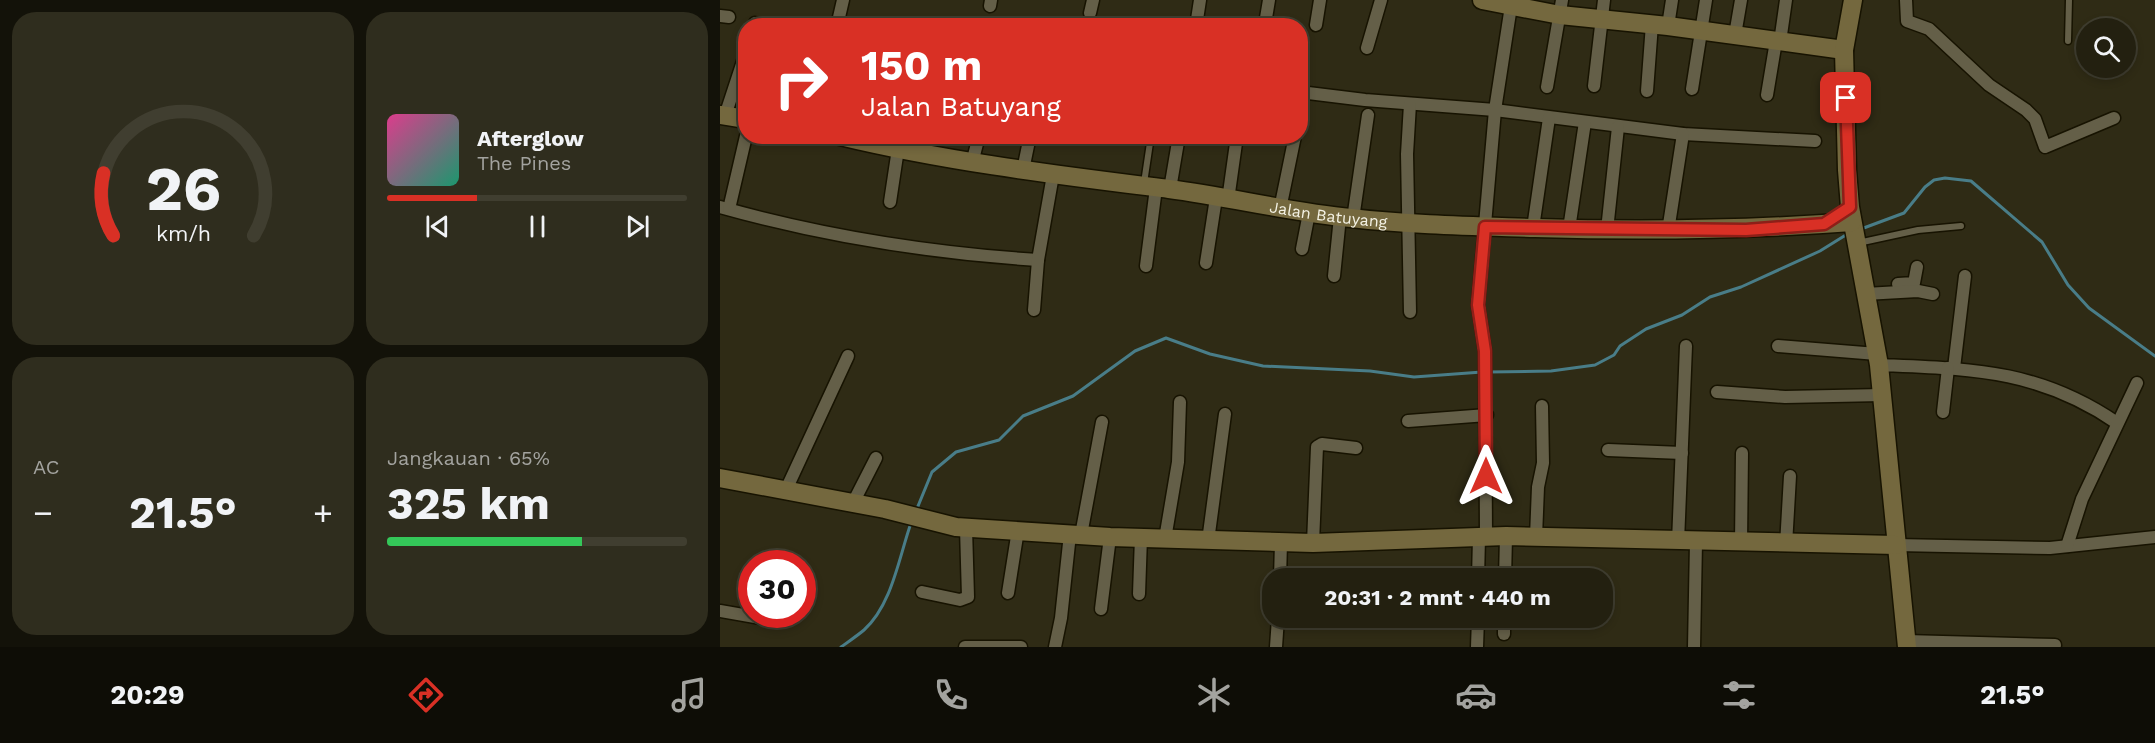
<!DOCTYPE html>
<html lang="id">
<head>
<meta charset="utf-8">
<style>
	:root { --surface:#232010; --page:#2f2d1e; --text:#f1f3f6; --muted:#a3a39f; --line:#403e30; --accent:#d93025 }
	body { margin:0; font-family:"Work Sans",sans-serif; background:var(--page); color:var(--text); height:100vh; display:flex; flex-direction:column; font-size:22px; white-space:nowrap }
	* { box-sizing:border-box; margin:0 }
	p { font-size:20px; color:var(--muted) }
	.icon { flex:none; width:33px; height:33px; fill:none; stroke:currentColor; stroke-width:2; stroke-linecap:round; stroke-linejoin:round }
	.map { position:relative; flex:1; overflow:hidden }
	.drawer { display:flex; flex-direction:column; gap:12px; padding:12px; background:#131209; width:720px }
	.drawer>* { flex:none }
	.top-card { position:absolute; left:18px; top:18px; width:570px; height:126px; border-radius:24px; box-shadow:0 3px 9px #0003,0 0 0 2px var(--line); background:#d93025; color:#fff; overflow:hidden }
	.fabs { position:absolute; left:1356px; top:18px; display:grid; gap:12px }
	.fabs a { display:grid; place-items:center; width:60px; height:60px; border-radius:50%; background:var(--surface); box-shadow:0 3px 9px #0003,0 0 0 2px var(--line); font-size:30px }
	.speed { position:absolute; left:18px; top:550px; display:flex; gap:12px; font-size:30px; font-weight:700; text-align:center }
	.speed>* { display:grid; place-content:center; width:78px; height:78px; border-radius:50%; background:var(--surface); box-shadow:0 3px 9px #0003,0 0 0 2px var(--line); line-height:1 }
	.speed .limit { border:9px solid #d22; background:#fff; color:#111 }
	.pin { position:absolute; display:grid; place-items:center; width:51px; height:51px; color:#fff; margin:-26px; border-radius:12px; box-shadow:0 3px 9px #0006 }
	.me { position:absolute; width:66px; margin:-33px; rotate:0deg; stroke-linejoin:round; filter:drop-shadow(0 0 4px #0008) }
	.turn { display:flex; align-items:center; gap:21px; height:126px; padding:0 24px; font-size:27px }
	.turn .icon { width:78px; height:78px; stroke-width:2.5 }
	.turn b { display:block; font-size:42px; line-height:51px }
	.big { font-size:45px; font-weight:700; line-height:1.1 }
	.drawer .widget { flex:1; display:flex; flex-direction:column; justify-content:center; gap:9px; min-width:0; padding:0 21px; border-radius:24px; background:var(--page) }
	.drawer .dial { align-items:center; gap:0 }
	.dial svg { height:156px; overflow:visible; fill:none; stroke:var(--line); stroke-width:7; stroke-linecap:round; text-anchor:middle }
	.dial text { fill:var(--text); stroke:none }
	.song { display:flex; align-items:center; gap:18px }
	.cover { width:72px; height:72px; border-radius:9px; background:linear-gradient(135deg,hsl(330 70% 55%),hsl(160 70% 35%)) }
	.played { height:6px; border-radius:3px; background:linear-gradient(90deg,var(--accent) 30%,var(--line) 30%) }
	.keys { display:flex; justify-content:space-around; direction:ltr }
	.heat { display:flex; justify-content:space-between; align-items:center; font-size:33px; direction:ltr }
	.charge { height:9px; border-radius:4px; background:linear-gradient(90deg,#34c759 65%,var(--line) 0) }
	.drawer .tiles { flex:1; display:grid; gap:12px; grid-template-columns:repeat(2,1fr) }
	.trip { position:absolute; left:542px; top:568px; width:351px; height:60px; border-radius:24px; background:var(--surface); box-shadow:0 3px 9px #0003,0 0 0 2px var(--line); font-weight:700; line-height:60px; text-align:center }
	.tabs { display:flex; height:96px; justify-content:space-around; align-items:center; background:#0e0d06; color:var(--muted) }
	.tabs .icon { width:42px; height:42px }
	.tabs .active { color:var(--accent) }
	.tabs b { font-size:27px; color:var(--text) }
	main { display:flex; flex:1; min-height:0 }
	.map>svg:first-child { display:block }
	.lines { fill:none; stroke-linecap:round; stroke-linejoin:round }
	.stream { stroke:#497d88; stroke-width:3 }
	.lane-casing { stroke:#171301; stroke-width:9 }
	.street-casing { stroke:#171301; stroke-width:15 }
	.secondary-casing { stroke:#171301; stroke-width:21 }
	.lane { stroke:#645f48; stroke-width:6 }
	.street { stroke:#645f48; stroke-width:12 }
	.secondary { stroke:#74683e; stroke-width:18 }
	.route-casing { stroke:#8d1f18; stroke-width:15 }
	.route { stroke:#d93025; stroke-width:10 }
	.labels { text-anchor:middle; dominant-baseline:central; stroke-width:4.5; stroke-linejoin:round; paint-order:stroke }
	.street-label { font-size:16px; fill:#f4f2e4; stroke:#2f2b15 }
</style>
</head>
<body>
<main>
<section class="drawer">
<div class="tiles">
<div class="widget dial"><svg viewBox="0 0 100 80">
<path d="M14 69A42 42 0 1 1 86 69"/>
<path d="M14 69A42 42 0 0 1 9 37" stroke="#d93025"/>
<text x="50" y="56" font-size="32" font-weight="700">26</text>
<text x="50" y="72" font-size="11">km/h</text>
</svg></div>
<div class="widget">
<div class="song"><i class="cover"></i><div><b>Afterglow</b><p>The Pines</p></div></div>
<div class="played"></div>
<div class="keys"><svg class="icon" aria-label="previous" viewBox="0 0 24 24"><path d="M18 5L8 12l10 7zM5 5v14"/></svg><svg class="icon" aria-label="pause" viewBox="0 0 24 24"><path d="M8 5v14M16 5v14"/></svg><svg class="icon" aria-label="next" viewBox="0 0 24 24"><path d="M6 5l10 7-10 7zM19 5v14"/></svg></div>
</div>
<div class="widget"><p>AC</p>
<div class="heat"><a>−</a><b class="big">21.5°</b><a>+</a></div>
</div>
<div class="widget"><p>Jangkauan · 65%</p><b class="big">325 km</b><div class="charge"></div></div>
</div>
</section>
<div class="map">
<svg width="1435" height="647" viewBox="0 0 1435 647">
	<rect width="100%" height="100%" fill="#2f2b15"/>
	<g class="lines">
		<g class="stream">
			<polyline points="1141,229 1184,213 1205,187 1214,180 1225,178 1251,181 1322,242 1348,285 1369,308 1435,356"/>
			<polyline points="768,372 831,371 875,365 894,355 900,346 926,329 962,315 990,297 1021,287 1100,251 1129,233"/>
			<polyline points="196,511 212,472 236,452 279,440 303,416 353,396 415,351 446,338 490,354 543,366 650,371 694,377 762,372"/>
			<path d="M121 647C129 641 137 636 144 630 172 605 179 557 191 523"/>
		</g>
		<g class="lane-casing">
			<g id="lane">
				<polyline points="1348,41 1349,0"/>
				<polyline points="424,183 431,136"/>
				<polyline points="1138,243 1198,230 1241,226"/>
			</g>
		</g>
		<g class="street-casing">
			<g id="street">
				<polyline points="1186,0 1187,21 1209,29 1269,85 1306,110 1315,119 1325,147 1394,118"/>
				<polyline points="270,6 271,0"/>
				<polyline points="370,13 373,0"/>
				<polyline points="0,16 9,17"/>
				<polyline points="545,24 549,0"/>
				<polyline points="596,25 600,0"/>
				<polyline points="34,26 35,23"/>
				<polyline points="117,26 123,0"/>
				<polyline points="476,26 480,0"/>
				<polyline points="948,26 952,0"/>
				<polyline points="1015,35 1021,0"/>
				<polyline points="1060,42 1066,0"/>
				<polyline points="647,48 661,0"/>
				<polyline points="874,86 884,0"/>
				<polyline points="827,87 842,0"/>
				<polyline points="972,89 986,0"/>
				<polyline points="927,91 932,24"/>
				<polyline points="580,92 645,100 775,110 963,134 1095,141"/>
				<polyline points="1047,95 1056,41"/>
				<polyline points="690,104 687,154 690,312"/>
				<polyline points="5,116 26,52"/>
				<polyline points="252,163 259,136"/>
				<polyline points="303,170 310,136"/>
				<polyline points="450,189 459,136"/>
				<polyline points="508,200 517,136"/>
				<polyline points="170,202 178,149"/>
				<path d="M0 207C103 236 211 253 318 260"/>
				<polyline points="9,209 26,136"/>
				<polyline points="560,209 575,136"/>
				<polyline points="633,219 648,115"/>
				<polyline points="813,228 829,118"/>
				<polyline points="849,229 865,122"/>
				<polyline points="887,230 898,127"/>
				<polyline points="948,231 963,134"/>
				<polyline points="582,249 589,213"/>
				<polyline points="486,263 496,198"/>
				<polyline points="426,266 436,188"/>
				<polyline points="614,276 620,217"/>
				<polyline points="1178,284 1194,283 1197,267"/>
				<polyline points="1145,294 1198,291 1213,294"/>
				<polyline points="314,310 318,260 333,175"/>
				<polyline points="1058,346 1157,354"/>
				<path d="M1159 365C1250 369 1318 369 1397 423"/>
				<polyline points="1234,368 1245,276"/>
				<polyline points="997,392 1065,397 1162,395"/>
				<polyline points="1223,412 1228,368"/>
				<polyline points="688,421 767,415"/>
				<polyline points="888,450 962,453"/>
				<polyline points="65,492 128,356"/>
				<polyline points="133,503 156,458"/>
				<polyline points="361,535 382,422"/>
				<polyline points="766,537 765,351 758,305 775,110 791,6"/>
				<polyline points="816,537 818,487 823,463 822,406"/>
				<polyline points="445,539 458,462 460,402"/>
				<polyline points="488,541 505,414"/>
				<polyline points="958,542 966,346"/>
				<polyline points="593,543 597,447 602,444 636,448"/>
				<polyline points="1021,543 1022,453"/>
				<polyline points="1066,545 1070,476"/>
				<polyline points="1176,545 1330,548 1435,537"/>
				<polyline points="1347,546 1362,499 1417,383"/>
				<polyline points="560,579 561,542"/>
				<polyline points="758,579 759,537"/>
				<polyline points="785,579 786,536"/>
				<polyline points="202,592 240,600 248,597 246,528"/>
				<polyline points="288,593 298,530"/>
				<polyline points="419,594 421,537"/>
				<polyline points="381,609 390,537"/>
				<polyline points="0,611 52,620"/>
				<polyline points="784,634 784,618"/>
				<polyline points="1186,641 1335,645"/>
				<polyline points="245,647 301,647"/>
				<polyline points="335,647 341,618 350,534"/>
				<polyline points="556,647 558,618"/>
				<polyline points="757,647 758,618"/>
				<polyline points="974,647 976,542"/>
			</g>
		</g>
		<g class="secondary-casing">
			<g id="secondary">
				<polyline points="762,0 840,15 948,26 1124,50"/>
				<polyline points="1133,0 1124,50 1127,170 1130,207 1159,365 1187,647"/>
				<polyline points="0,115 26,119"/>
				<path id="s1" d="M120 136C228 162 338 175 449 189 510 197 569 212 631 218 692 225 754 226 815 228 921 231 1026 230 1132 222"/>
				<polyline points="0,478 165,509 236,527 390,537 593,543 786,536 1176,545"/>
			</g>
		</g>
		<use href="#lane" class="lane"/>
		<use href="#street" class="street"/>
		<use href="#secondary" class="secondary"/>
	</g>
	<g class="lines">
		<g class="route-casing">
			<polyline id="route" points="766,476 765,351 758,305 765,227 1026,230 1104,224 1130,207 1126,98"/>
		</g>
		<use href="#route" class="route"/>
	</g>
	<g class="labels">
		<g class="street-label">
			<text stroke="none"><textPath href="#s1" startOffset="495">Jalan Batuyang</textPath></text>
		</g>
	</g>
</svg>
<div class="fabs">
<a><svg class="icon" aria-label="search" viewBox="0 0 24 24"><circle cx="10" cy="10" r="6"/><path d="M15 15l6 6"/></svg></a>
</div>
<div class="speed"><div class="limit">30</div></div>
<div class="pin" style="left:1126px;top:98px;background:#d93025"><svg class="icon" aria-label="arrive" viewBox="0 0 24 24"><path d="M6 21V4h12l-3 4 3 4H6"/></svg></div>
<svg class="me" style="left:766px;top:476px" viewBox="-20 -20 40 40"><path d="M0-17L14 15 0 8-14 15z" fill="#d93025" stroke="#fff" stroke-width="4"/></svg>
<div class="trip">20:31 · 2 mnt · 440 m</div>
<div class="top-card">
<div class="turn"><svg class="icon" aria-label="right" viewBox="0 0 24 24"><path d="M7 20v-9h11M14 6l5 5-5 5"/></svg><div><b>150 m</b>Jalan Batuyang</div></div>
</div>
</div>
</main>
<nav class="tabs">
<b>20:29</b>
<svg class="icon active" aria-label="directions" viewBox="0 0 24 24"><path d="M12 3l9 9-9 9-9-9zM9 14v-3h6M13 9l2 2-2 2"/></svg>
<svg class="icon" aria-label="music" viewBox="0 0 24 24"><path d="M9 18V5l10-2v13"/><circle cx="6" cy="18" r="3"/><circle cx="16" cy="16" r="3"/></svg>
<svg class="icon" aria-label="phone" viewBox="0 0 24 24"><path d="M5 4h4l2 5-3 2q2 4 5 5l2-3 5 2v4C11 20 4 13 5 4z"/></svg>
<svg class="icon" aria-label="climate" viewBox="0 0 24 24"><path d="M12 3v18M4 7l16 10M4 17L20 7"/></svg>
<svg class="icon" aria-label="car" viewBox="0 0 24 24"><path d="M5 17H2v-5l4-1 3-4h7l3 4 3 1v5h-3M9 17h6M6 11h13"/><circle cx="7" cy="17" r="2"/><circle cx="17" cy="17" r="2"/></svg>
<svg class="icon" aria-label="filters" viewBox="0 0 24 24"><path d="M4 7h16M4 17h16"/><circle cx="9" cy="7" r="2"/><circle cx="15" cy="17" r="2"/></svg>
<b>21.5°</b>
</nav>
</body>
</html>
